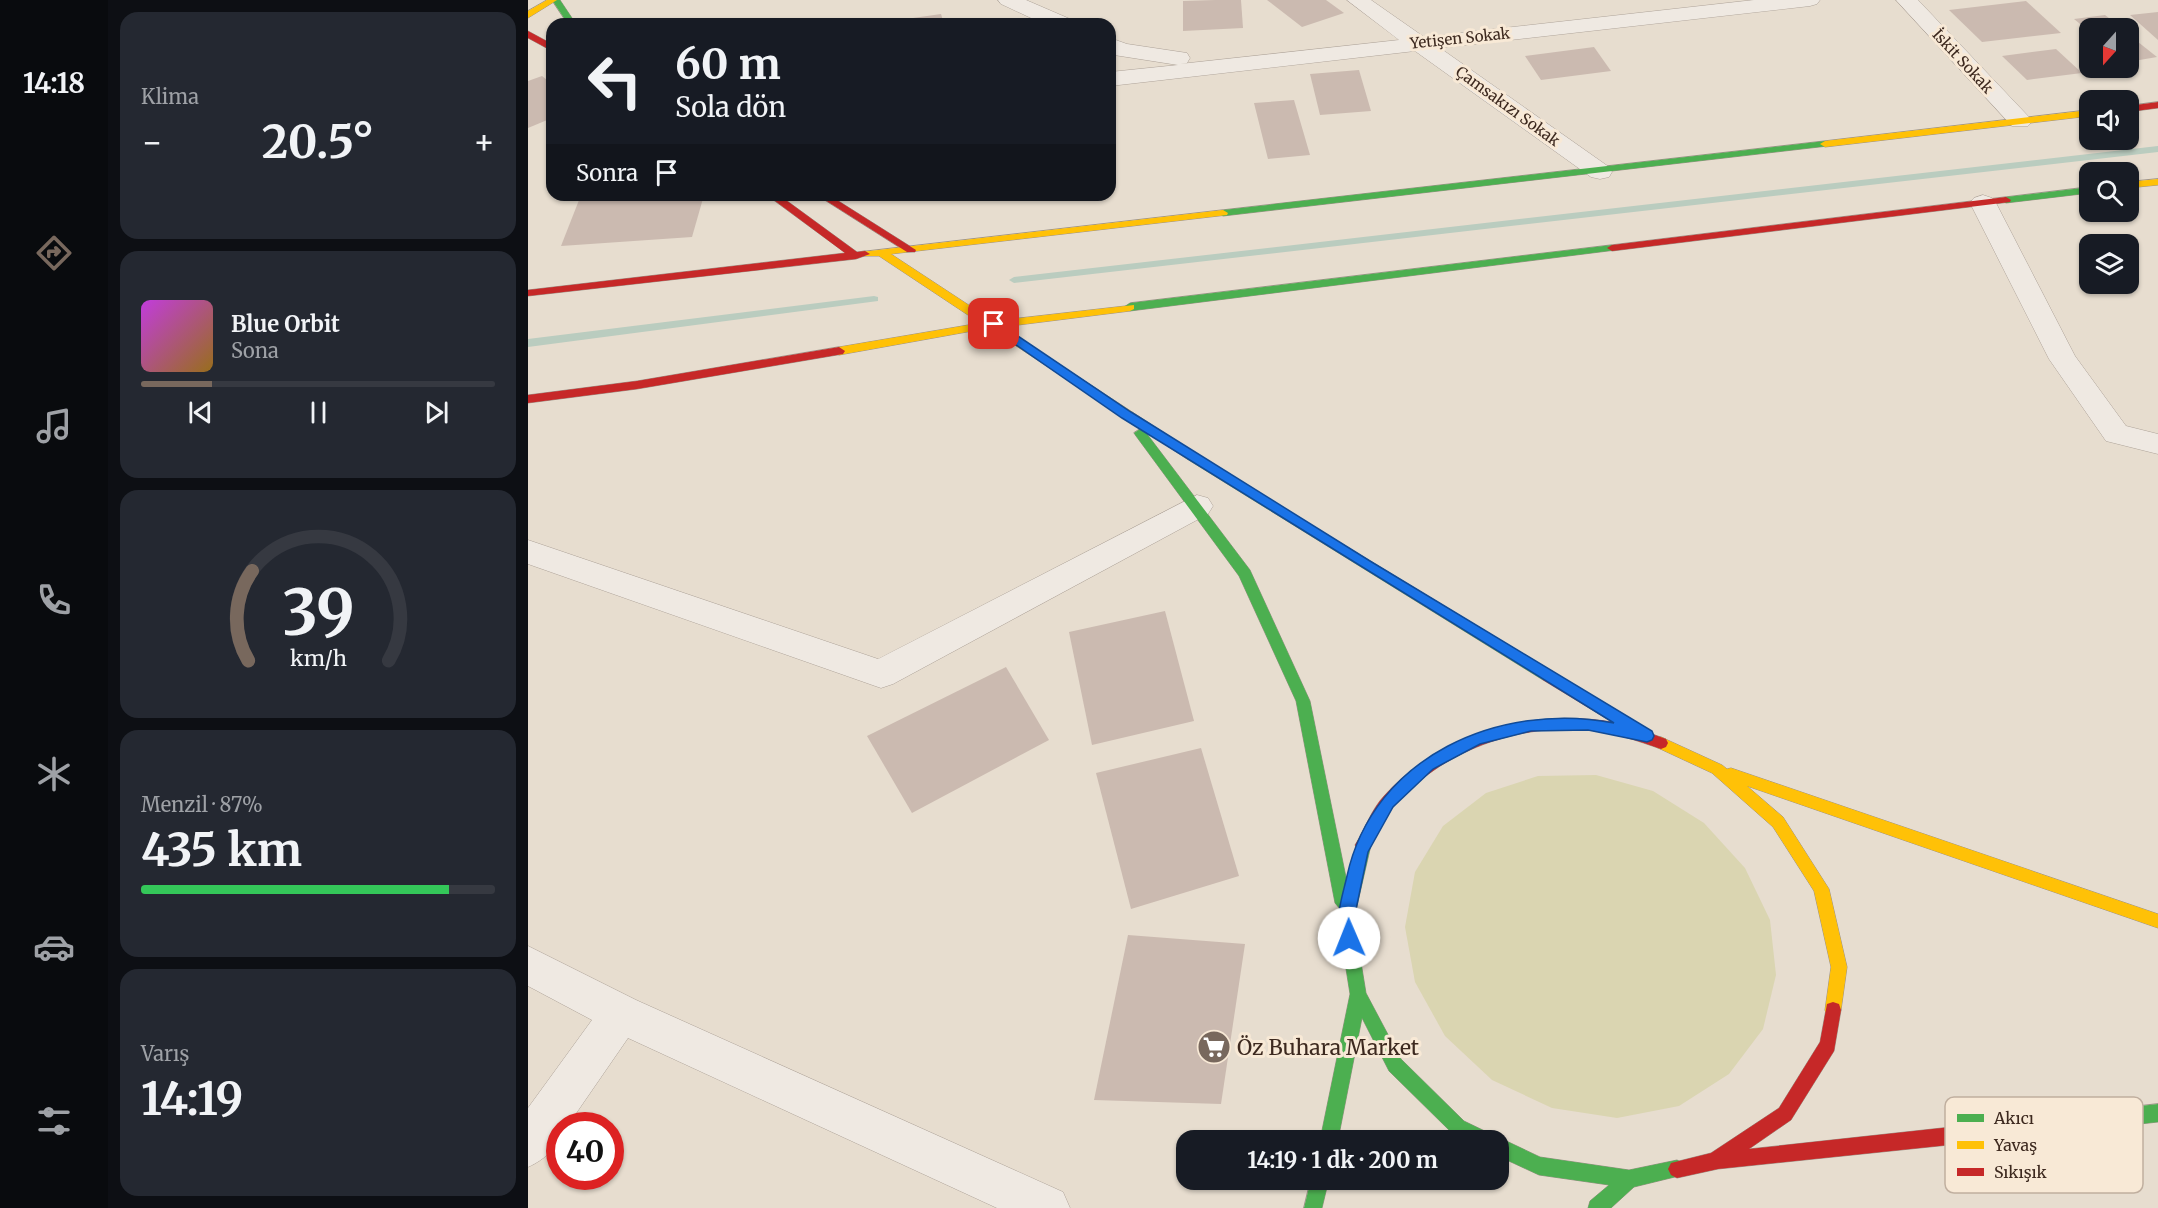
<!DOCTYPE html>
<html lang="tr">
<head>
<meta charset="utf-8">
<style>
	:root { --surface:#171b24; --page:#242831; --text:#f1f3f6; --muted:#9ea1a6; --line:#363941; --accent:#78685d }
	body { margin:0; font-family:Merriweather,serif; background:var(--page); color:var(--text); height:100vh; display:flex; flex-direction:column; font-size:22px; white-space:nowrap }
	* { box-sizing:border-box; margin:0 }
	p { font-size:20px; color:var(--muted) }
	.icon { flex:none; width:33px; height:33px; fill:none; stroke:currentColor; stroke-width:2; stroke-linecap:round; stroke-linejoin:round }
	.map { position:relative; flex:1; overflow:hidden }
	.side { display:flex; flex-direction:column; gap:12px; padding:12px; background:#0d0f14; width:420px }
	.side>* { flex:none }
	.hud { position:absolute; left:18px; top:18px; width:570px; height:183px; border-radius:18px; box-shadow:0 2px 4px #0004; background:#171b24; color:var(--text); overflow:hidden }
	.needle { width:39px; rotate:201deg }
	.fabs { position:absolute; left:1551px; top:18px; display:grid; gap:12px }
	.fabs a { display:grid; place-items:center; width:60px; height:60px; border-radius:12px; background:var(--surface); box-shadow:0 2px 4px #0004; font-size:30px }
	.speed { position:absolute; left:18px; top:1112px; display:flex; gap:12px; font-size:30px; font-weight:700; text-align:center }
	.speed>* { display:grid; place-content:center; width:78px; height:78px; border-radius:50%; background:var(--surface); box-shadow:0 2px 4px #0004; line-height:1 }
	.speed .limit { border:9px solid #d22; background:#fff; color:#111 }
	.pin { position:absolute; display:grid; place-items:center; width:51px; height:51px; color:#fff; margin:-26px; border-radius:12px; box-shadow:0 3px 9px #0006 }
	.me { position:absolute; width:66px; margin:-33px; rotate:359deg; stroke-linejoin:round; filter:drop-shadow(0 0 4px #0008) }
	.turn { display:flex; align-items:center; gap:21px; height:126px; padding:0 30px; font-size:27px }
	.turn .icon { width:78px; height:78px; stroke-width:2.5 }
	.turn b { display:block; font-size:42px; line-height:51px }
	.then { display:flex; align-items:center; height:57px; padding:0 30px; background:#0003; gap:12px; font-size:22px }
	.big { font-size:45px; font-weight:700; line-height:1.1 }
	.side .tile { flex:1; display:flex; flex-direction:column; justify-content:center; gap:9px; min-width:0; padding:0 21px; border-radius:18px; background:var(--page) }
	.side .dial { align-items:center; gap:0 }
	.dial svg { height:156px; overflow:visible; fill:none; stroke:var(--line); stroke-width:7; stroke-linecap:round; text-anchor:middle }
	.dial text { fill:var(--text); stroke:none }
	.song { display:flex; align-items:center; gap:18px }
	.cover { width:72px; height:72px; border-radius:9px; background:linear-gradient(135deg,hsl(290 70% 55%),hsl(40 70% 35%)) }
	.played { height:6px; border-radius:3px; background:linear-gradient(90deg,var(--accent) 20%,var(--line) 20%) }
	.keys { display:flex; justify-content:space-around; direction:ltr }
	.heat { display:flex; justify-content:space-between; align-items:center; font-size:33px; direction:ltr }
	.charge { height:9px; border-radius:4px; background:linear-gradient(90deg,#34c759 87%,var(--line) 0) }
	.trip { position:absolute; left:648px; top:1130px; width:333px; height:60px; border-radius:18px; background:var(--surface); box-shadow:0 2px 4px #0004; font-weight:700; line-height:60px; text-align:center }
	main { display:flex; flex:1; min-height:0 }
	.tab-bar { display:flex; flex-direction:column; width:108px; justify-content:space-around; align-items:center; background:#090b0e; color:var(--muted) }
	.tab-bar .icon { width:42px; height:42px }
	.tab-bar .current { color:var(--accent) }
	.tab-bar b { font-size:27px; color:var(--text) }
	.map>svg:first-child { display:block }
	.green { fill:#dad5b1 }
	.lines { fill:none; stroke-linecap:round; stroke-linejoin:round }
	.stream { fill:#baccbf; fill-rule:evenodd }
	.building { fill:#cbbab0 }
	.street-casing { stroke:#ada298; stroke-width:1 }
	.fast-casing { stroke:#9c9288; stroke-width:1 }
	.slow-casing { stroke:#9c9288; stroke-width:1 }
	.jam-casing { stroke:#9c9288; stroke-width:1 }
	.street { fill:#efe9e2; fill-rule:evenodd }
	.fast { fill:#4caf50; fill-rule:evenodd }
	.slow { fill:#ffc107; fill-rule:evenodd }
	.jam { fill:#c62828; fill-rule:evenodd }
	.route { fill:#1a73e8; stroke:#114b97; stroke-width:1.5 }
	.labels { text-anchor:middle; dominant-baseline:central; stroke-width:6; stroke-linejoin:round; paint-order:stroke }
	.far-street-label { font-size:15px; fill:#3d291f; stroke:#f8e9d6 }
	.near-poi-label { font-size:21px; fill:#3d291f; stroke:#f8e9d6; text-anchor:start }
	.key { fill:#f8e9d6; stroke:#c0af9f; stroke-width:1.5 }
	.key-label { font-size:16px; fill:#3d291f }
</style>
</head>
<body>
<main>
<nav class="tab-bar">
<b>14:18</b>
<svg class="icon current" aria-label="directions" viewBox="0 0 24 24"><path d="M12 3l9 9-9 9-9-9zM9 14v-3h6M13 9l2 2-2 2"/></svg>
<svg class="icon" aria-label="music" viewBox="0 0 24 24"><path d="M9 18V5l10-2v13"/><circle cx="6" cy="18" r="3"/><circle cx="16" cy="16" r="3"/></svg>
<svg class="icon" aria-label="phone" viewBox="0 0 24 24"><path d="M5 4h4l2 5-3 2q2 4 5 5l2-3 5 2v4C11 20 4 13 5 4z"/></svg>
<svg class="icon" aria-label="climate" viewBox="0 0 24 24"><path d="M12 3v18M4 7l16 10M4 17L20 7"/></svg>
<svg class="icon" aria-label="car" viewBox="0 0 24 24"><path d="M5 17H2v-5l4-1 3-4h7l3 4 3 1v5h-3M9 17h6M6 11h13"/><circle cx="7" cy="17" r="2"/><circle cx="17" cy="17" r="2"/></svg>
<svg class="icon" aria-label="filters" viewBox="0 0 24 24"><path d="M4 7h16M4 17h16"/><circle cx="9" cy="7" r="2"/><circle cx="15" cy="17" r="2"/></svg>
</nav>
<section class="side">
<div class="tile"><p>Klima</p>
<div class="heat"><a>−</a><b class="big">20.5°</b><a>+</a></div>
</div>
<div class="tile">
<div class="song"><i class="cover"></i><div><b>Blue Orbit</b><p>Sona</p></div></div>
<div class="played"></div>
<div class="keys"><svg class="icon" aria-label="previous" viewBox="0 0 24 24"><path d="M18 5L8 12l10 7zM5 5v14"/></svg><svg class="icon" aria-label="pause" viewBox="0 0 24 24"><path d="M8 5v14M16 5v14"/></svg><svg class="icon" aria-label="next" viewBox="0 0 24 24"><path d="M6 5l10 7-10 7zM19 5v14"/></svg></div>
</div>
<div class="tile dial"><svg viewBox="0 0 100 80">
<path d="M14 69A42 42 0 1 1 86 69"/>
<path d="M14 69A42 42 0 0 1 16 23" stroke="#78685d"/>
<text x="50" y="56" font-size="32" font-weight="700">39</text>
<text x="50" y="72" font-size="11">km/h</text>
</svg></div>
<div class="tile"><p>Menzil · 87%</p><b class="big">435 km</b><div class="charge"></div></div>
<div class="tile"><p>Varış</p><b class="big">14:19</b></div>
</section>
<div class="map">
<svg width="1630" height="1208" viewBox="0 0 1630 1208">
	<rect width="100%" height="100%" fill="#e7ddcf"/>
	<polygon class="green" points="1068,775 1125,791 1176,823 1217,868 1242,920 1248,975 1235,1029 1201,1074 1151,1106 1089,1118 1024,1108 964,1080 917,1036 887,982 877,927 887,872 915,826 958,793 1010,776"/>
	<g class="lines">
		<g class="stream">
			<polygon points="1630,146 1630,152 486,283 481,280 486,277"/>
			<polygon points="346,296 350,297 350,301 0,347 0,339"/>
		</g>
	</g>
	<g class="building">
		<polygon points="687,0 713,0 715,28 655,31 655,1"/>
		<polygon points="739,0 798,0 816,13 774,27"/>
		<polygon points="1498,1 1533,33 1454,42 1421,10"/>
		<polygon points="1630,12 1630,40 1602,15"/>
		<polygon points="413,14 416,24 350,24 350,23"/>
		<polygon points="1577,15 1594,28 1562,28 1562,32 1546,19"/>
		<polygon points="1600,34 1629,57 1600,62"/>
		<polygon points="1066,47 1083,71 1013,80 997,56"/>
		<polygon points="1528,49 1554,73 1499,80 1474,56"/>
		<polygon points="831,70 843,111 792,115 782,74"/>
		<polygon points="14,76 24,84 24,118 0,128 0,81"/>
		<polygon points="766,100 782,155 740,159 726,103"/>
		<polygon points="53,195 176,195 164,237 33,246"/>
		<polygon points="637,611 666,721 564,745 541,632"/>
		<polygon points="478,667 521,740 384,813 339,736"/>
		<polygon points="673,748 711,876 603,909 568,773"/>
		<polygon points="600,935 717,944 693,1104 566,1100"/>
	</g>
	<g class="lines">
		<g class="street-casing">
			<g id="street">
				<polygon points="470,0 498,0 542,19 545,24 516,24 473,4"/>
				<polygon points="819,0 843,0 896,37 1226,0 1292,0 1289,4 1282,6 912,48 1081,167 1084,172 1081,177 1072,179 1063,177 887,51 582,86 582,72 650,65 586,55 582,53 582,38 599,44 659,53 662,58 659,63 652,64 871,40"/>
				<polygon points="1368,0 1390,0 1500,116 1504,121 1500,126 1484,126"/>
				<polygon points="1455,195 1464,198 1468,203 1547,356 1598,426 1630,434 1630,454 1578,441 1521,359 1442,203 1446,198"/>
				<polygon points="669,495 680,498 685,506 680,514 365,684 353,688 0,564 0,540 350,659"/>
				<path d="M0 946 108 1000 535 1192 542 1208H469L100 1038 40 1125H32C32 1146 18 1159 0 1167V1108L64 1020 0 986Z"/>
			</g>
		</g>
		<g class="fast-casing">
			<g id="fast">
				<polygon points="24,0 32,0 48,24 40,24"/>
				<polygon points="1297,141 1300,142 1300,146 695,216 690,213 695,210"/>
				<polygon points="1562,187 1562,193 1478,203 1473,200 1478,197"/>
				<polygon points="1084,245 1089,248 1088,250 602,311 596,307 602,303"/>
				<polygon points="612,429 616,430 722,570 782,701 819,882 830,840 835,838 840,840 843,845 826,919 838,993 873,1059 936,1121 963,1134 965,1139 970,1137 1012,1157 1101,1170 1149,1160 1155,1163 1158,1169 1155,1175 1106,1187 1083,1208 1060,1208 1062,1201 1081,1185 1011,1175 970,1156 970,1140 938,1140 924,1133 861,1071 834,1018 810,1140 792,1140 822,994 810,919 812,909 807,903 768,701 711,576 608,436 606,433"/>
				<polygon points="663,452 1025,672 1027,676 1025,680 1015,680 659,459 657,456 659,453"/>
				<polygon points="1630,1104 1630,1122 1469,1140 1463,1137 1460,1131 1463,1125 1469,1122"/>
				<polygon points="783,1179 801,1179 794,1208 776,1208"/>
			</g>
		</g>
		<g class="slow-casing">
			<g id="slow">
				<polygon points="19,0 29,0 0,18 0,11"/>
				<polygon points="1562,110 1562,116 1297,147 1292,144 1297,141"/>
				<polygon points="1630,179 1630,185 1600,188 1600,182"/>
				<polygon points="695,210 700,213 699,215 363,254 465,321 606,305 606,309 602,311 474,327 667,453 669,456 667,459 659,459 461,328 311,355 305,351 311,347 452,323 351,256 333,256 333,252"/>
				<polygon points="1133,737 1194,765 1199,769 1203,768 1630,914 1630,928 1219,786 1255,817 1301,889 1319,967 1313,1010 1311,1016 1305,1018 1299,1016 1297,1010 1303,967 1286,891 1245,827 1184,773 1128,747 1126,743 1128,739"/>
			</g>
		</g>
		<g class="jam-casing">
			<g id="jam">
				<polygon points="0,31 24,44 24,51 0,38"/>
				<polygon points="1630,102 1630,108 1600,112 1600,106"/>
				<polygon points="239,195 251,195 329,252 337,251 342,254 328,259 0,296 0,290 317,253"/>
				<polygon points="289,195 301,195 388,250 387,252 379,252"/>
				<polygon points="1478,197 1483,200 1482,202 1084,251 1079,248 1084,245"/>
				<polygon points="311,347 317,351 315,354 109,389 0,403 0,395 109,381"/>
				<path d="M1020 670 1104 720 1105 727 1138 739 1140 743 1138 747 1133 749C1110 741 1087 733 1063 730 990 723 913 751 866 806 855 819 848 835 840 850L835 852 830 850 827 845 830 840C838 826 844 809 856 796 912 734 1002 708 1084 722L1015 680 1013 676 1015 672Z"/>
				<polygon points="1305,1002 1311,1004 1313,1010 1306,1051 1263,1120 1221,1149 1469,1122 1475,1125 1478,1131 1475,1137 1469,1140 1190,1169 1149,1178 1143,1175 1140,1169 1143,1163 1183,1153 1251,1108 1292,1042 1299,1004"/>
			</g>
		</g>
		<use href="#street" class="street"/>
		<use href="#fast" class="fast"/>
		<use href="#slow" class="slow"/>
		<use href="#jam" class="jam"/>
	</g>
	<path class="route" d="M466 320 603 412 842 561 1124 731 1126 736 1124 740 1119 742 1060 730 1003 731 952 744 905 769 865 807 840 852 826 919 829 938 827 943 821 945 815 943C805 921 814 898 819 876 845 756 972 701 1086 723L594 418 462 327V322Z"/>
	<defs>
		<g id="supermarket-disc" transform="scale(1.725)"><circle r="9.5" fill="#78685d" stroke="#f8e9d6"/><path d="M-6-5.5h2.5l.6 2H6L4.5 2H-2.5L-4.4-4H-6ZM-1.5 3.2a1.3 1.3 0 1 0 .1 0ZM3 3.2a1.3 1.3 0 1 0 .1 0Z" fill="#fff"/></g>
	</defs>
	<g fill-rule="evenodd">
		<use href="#supermarket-disc" x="686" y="1047"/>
	</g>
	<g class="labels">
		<g class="far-street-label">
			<text transform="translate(932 38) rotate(-6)">Yetişen Sokak</text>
			<text transform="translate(1435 61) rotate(47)">İskit Sokak</text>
			<text transform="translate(980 106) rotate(36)">Çamsakızı Sokak</text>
		</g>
		<g class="near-poi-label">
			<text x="709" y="1047">Öz Buhara Market</text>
		</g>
	</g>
	<rect x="1417" y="1097" width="198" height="96" rx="9" class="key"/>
	<rect x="1429" y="1114" width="27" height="8" fill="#4caf50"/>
	<rect x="1429" y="1141" width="27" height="8" fill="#ffc107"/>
	<rect x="1429" y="1168" width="27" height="8" fill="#c62828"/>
	<g class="key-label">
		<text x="1466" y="1124">Akıcı</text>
		<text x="1466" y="1151">Yavaş</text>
		<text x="1466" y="1178">Sıkışık</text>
	</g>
</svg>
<div class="fabs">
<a><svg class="needle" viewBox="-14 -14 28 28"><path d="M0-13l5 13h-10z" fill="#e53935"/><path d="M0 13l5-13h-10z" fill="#9ea1a6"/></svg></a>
<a><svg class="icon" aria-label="sound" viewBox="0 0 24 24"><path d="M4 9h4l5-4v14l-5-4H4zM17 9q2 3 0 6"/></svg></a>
<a><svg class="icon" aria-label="search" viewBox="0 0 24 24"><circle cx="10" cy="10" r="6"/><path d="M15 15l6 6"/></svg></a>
<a><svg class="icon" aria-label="layers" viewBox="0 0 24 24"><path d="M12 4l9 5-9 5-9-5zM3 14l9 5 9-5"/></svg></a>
</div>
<div class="speed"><div class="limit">40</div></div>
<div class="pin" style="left:466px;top:324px;background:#d93025"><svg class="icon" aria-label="arrive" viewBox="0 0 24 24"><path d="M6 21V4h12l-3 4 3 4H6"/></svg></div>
<svg class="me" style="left:821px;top:938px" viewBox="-20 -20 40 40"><circle r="19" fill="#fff"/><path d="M0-13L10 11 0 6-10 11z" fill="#1a73e8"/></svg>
<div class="trip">14:19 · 1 dk · 200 m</div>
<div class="hud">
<div class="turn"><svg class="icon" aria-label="left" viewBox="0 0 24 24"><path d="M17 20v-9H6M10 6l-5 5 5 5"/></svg><div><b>60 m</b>Sola dön</div></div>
<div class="then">Sonra<svg class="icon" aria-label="arrive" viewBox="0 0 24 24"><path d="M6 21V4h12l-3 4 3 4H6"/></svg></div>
</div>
</div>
</main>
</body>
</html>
